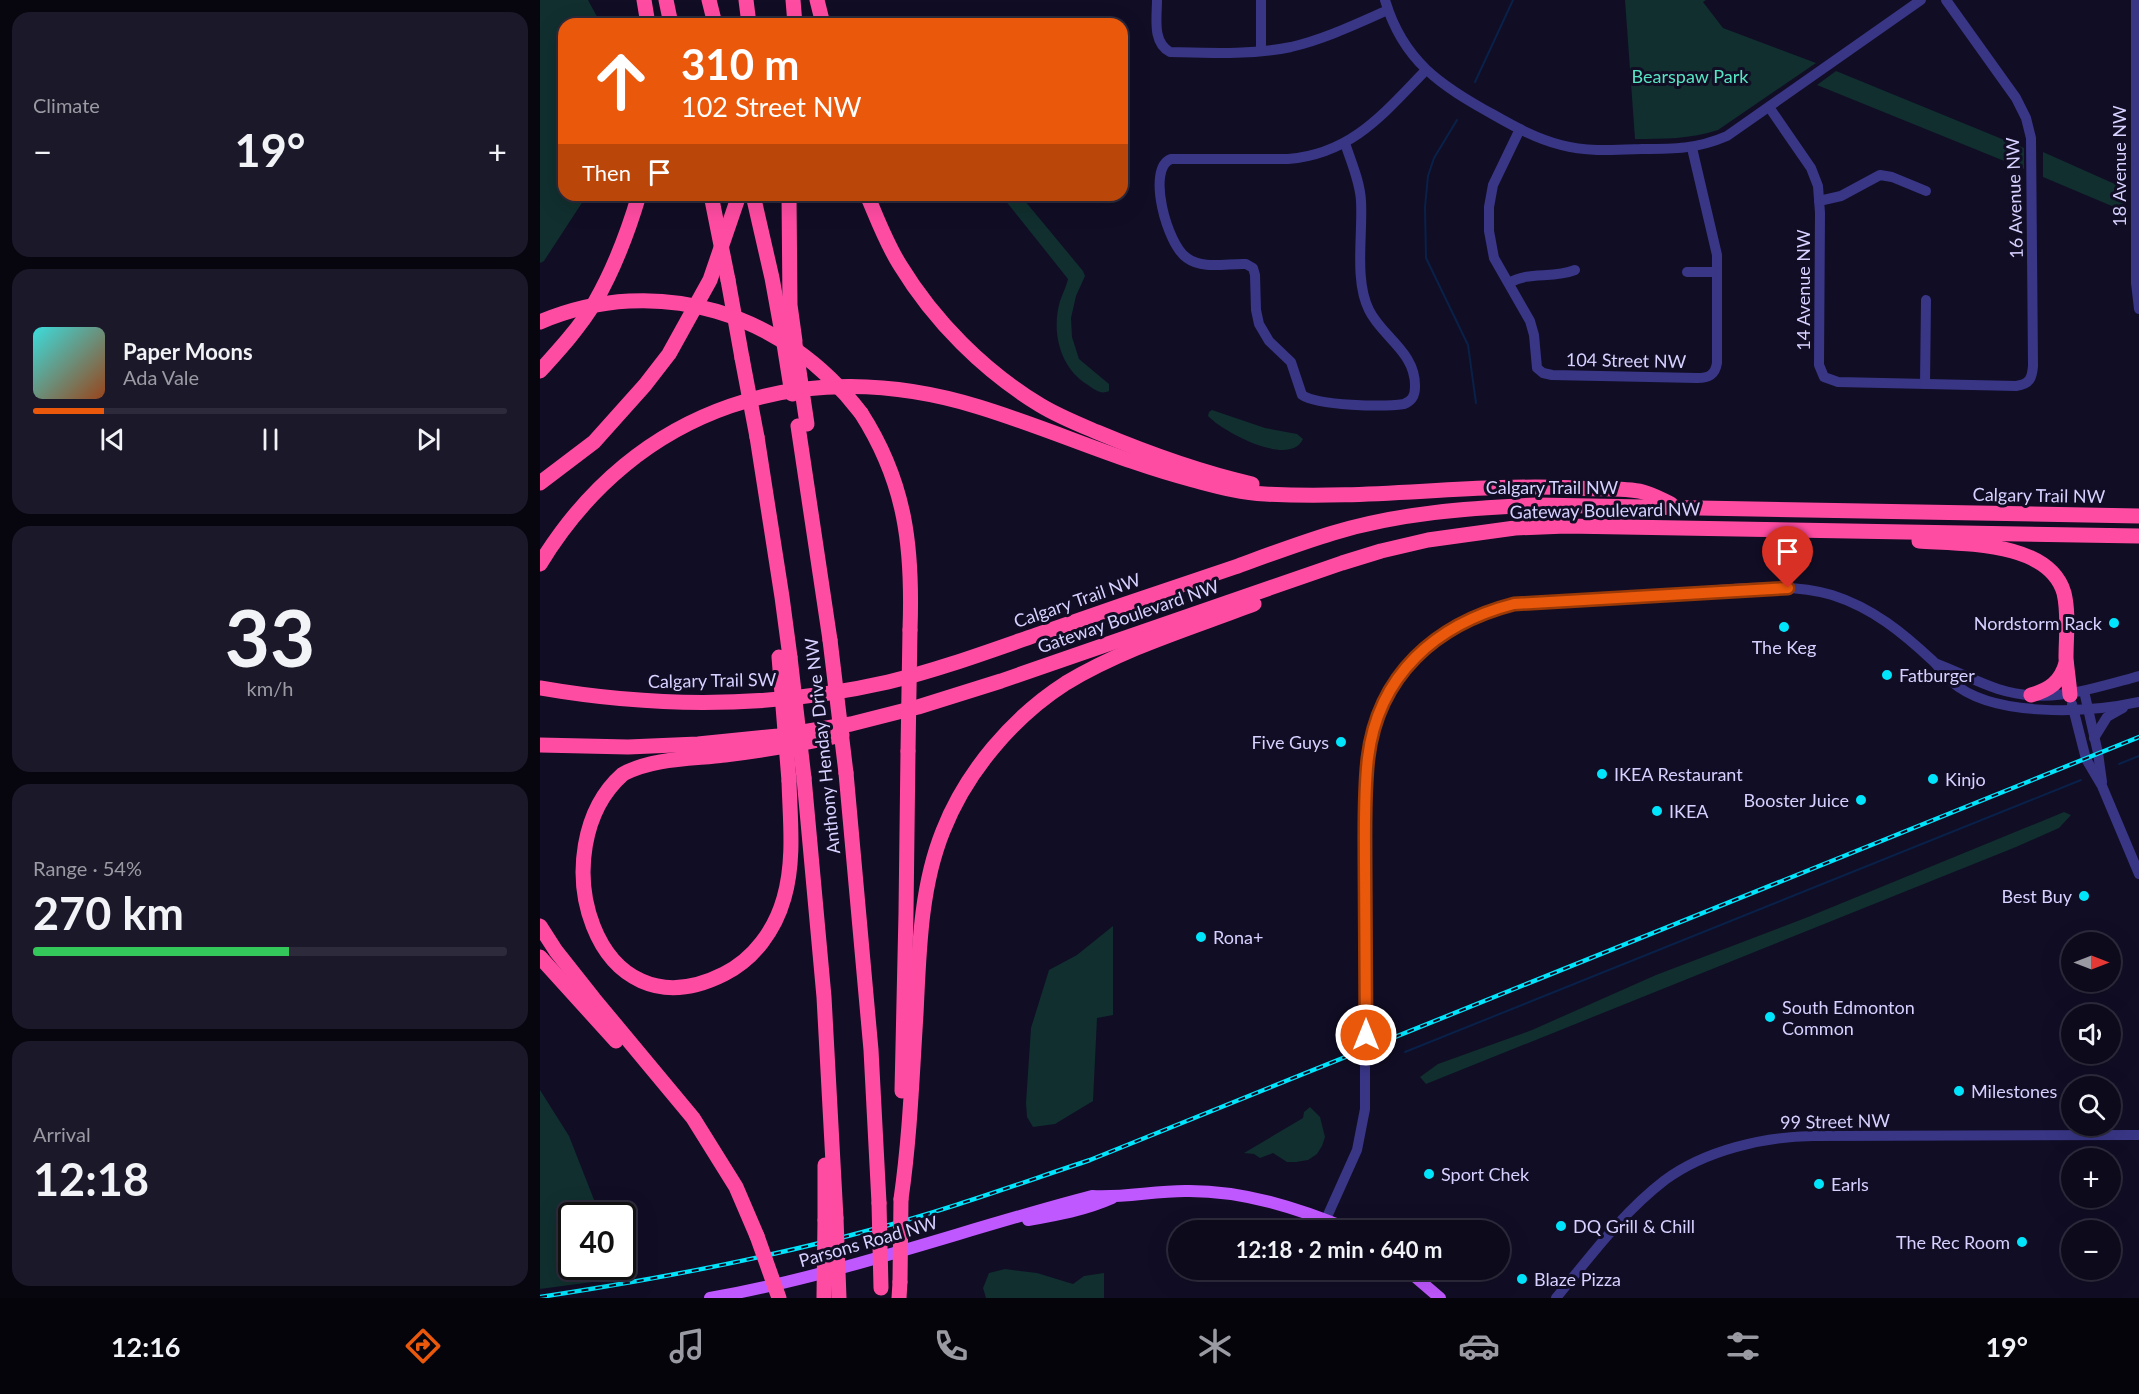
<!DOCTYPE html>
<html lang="en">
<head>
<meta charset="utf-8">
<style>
	:root { --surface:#0d0a1c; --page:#1b1829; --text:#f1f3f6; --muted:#9a9aa3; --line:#2d2b3b; --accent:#ea580c }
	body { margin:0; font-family:Lato,sans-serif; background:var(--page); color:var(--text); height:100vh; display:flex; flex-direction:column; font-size:22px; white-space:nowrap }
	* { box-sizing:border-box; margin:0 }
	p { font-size:20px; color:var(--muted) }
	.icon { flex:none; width:33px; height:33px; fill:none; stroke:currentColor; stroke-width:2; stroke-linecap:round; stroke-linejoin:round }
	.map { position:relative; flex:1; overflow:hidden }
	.panel { display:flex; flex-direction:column; gap:12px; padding:12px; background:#07060f; width:540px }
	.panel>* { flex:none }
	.guide { position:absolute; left:18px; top:18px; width:570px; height:183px; border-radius:18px; box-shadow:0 6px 24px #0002,0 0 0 2px var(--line); background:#ea580c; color:#fff; overflow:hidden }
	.needle { width:39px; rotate:90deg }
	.buttons { position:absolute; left:1521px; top:932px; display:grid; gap:12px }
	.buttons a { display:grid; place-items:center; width:60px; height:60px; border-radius:50%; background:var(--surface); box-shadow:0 6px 24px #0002,0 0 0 2px var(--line); font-size:30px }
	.speed { position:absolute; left:18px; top:1202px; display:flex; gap:12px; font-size:30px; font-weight:700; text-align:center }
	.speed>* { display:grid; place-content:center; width:78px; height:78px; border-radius:50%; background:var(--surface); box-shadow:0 6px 24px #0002,0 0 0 2px var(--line); line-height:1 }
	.speed .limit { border:3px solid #111; border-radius:9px; background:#fff; color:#111 }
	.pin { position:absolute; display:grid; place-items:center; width:51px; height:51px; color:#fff; margin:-62px -26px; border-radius:50% 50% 50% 0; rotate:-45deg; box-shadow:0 0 6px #0007 }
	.pin .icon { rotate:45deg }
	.me { position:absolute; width:66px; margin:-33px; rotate:0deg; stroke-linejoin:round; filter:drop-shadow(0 0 4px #0008) }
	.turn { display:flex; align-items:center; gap:21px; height:126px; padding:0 24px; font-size:27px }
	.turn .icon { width:78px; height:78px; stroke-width:2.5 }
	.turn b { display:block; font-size:42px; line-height:51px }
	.then { display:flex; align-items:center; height:57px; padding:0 24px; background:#0003; gap:12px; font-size:22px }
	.big { font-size:45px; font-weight:700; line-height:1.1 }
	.panel .card { flex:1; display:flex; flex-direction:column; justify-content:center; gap:9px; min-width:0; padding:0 21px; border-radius:18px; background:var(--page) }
	.panel .dial { align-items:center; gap:0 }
	.dial b { font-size:78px; line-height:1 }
	.song { display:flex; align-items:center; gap:18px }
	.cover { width:72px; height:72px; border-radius:9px; background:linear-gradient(135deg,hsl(180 70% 55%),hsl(20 70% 35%)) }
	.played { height:6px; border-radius:3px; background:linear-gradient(90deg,var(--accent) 15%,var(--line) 15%) }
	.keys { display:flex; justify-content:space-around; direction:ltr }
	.heat { display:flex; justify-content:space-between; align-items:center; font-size:33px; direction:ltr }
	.charge { height:9px; border-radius:4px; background:linear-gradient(90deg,#34c759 54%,var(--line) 0) }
	.trip { position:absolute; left:628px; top:1220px; width:342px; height:60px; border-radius:30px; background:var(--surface); box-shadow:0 6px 24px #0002,0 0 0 2px var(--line); font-weight:700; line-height:60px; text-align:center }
	.menu { display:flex; height:96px; justify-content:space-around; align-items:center; background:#05040b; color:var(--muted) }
	.menu .icon { width:42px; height:42px }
	.menu .active { color:var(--accent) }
	.menu b { font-size:27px; color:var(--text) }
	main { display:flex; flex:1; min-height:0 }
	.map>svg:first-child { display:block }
	.green { fill:#102f2e }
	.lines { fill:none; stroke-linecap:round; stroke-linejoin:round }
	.stream { stroke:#092148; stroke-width:2 }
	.minor { stroke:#393686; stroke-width:10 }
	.major { stroke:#c058ff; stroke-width:12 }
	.highway { stroke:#ff4ca3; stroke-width:15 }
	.rail-casing { stroke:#00e4fc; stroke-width:4.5 }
	.rail { stroke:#110d25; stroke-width:2; stroke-dasharray:7; stroke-linecap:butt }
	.highway-bridge { stroke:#ff4ca3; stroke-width:15 }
	.route-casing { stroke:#983908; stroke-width:15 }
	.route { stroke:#ea580c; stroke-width:10 }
	.poi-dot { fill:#00e4fc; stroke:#110d25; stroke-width:2 }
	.labels { text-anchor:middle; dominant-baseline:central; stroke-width:6; stroke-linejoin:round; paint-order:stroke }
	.park-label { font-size:18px; fill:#57e5c1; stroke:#110d25 }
	.street-label { font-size:18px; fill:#d6d1ff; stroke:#110d25 }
	.poi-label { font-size:18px; fill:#d6d1ff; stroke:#110d25; text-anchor:start }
</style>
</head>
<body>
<main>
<section class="panel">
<div class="card"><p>Climate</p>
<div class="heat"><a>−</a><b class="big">19°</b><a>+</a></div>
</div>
<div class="card">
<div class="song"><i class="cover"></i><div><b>Paper Moons</b><p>Ada Vale</p></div></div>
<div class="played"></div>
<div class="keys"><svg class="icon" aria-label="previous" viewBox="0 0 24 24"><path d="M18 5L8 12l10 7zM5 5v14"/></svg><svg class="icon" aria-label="pause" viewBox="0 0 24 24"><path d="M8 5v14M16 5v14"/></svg><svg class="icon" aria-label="next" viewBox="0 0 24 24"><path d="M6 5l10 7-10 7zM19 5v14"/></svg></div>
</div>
<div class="card dial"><b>33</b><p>km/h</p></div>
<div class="card"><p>Range · 54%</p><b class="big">270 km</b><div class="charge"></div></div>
<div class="card"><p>Arrival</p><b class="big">12:18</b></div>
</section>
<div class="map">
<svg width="1599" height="1298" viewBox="0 0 1599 1298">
	<rect width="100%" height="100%" fill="#110d25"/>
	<g class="green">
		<polygon points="0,0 48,0 61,24 24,24 24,195 47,195 4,261 0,263"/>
		<path d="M1085 0H1166L1163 2 1183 28 1276 63 1178 130C1150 139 1124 139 1095 139Z"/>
		<polygon points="1296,71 1484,148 1484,169 1277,85"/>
		<polygon points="1503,152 1586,189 1586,212 1503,177"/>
		<path d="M461 195H480L543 271 545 276 536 296 531 318 532 337 539 359 569 384V391C561 395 555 390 548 385 520 368 511 332 520 301 523 293 526 287 528 279Z"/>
		<path d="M672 410 725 428 757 434 763 439C750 468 683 432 668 416L669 412Z"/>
		<polygon points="1524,812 1531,815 1519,828 1476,847 886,1084 880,1077 898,1064 992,1030 1116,975 1268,917"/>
		<polygon points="573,926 573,1015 557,1018 553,1101 515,1124 493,1127 487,1117 486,1103 491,1028 509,970 537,955"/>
		<polygon points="0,1090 29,1136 60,1215 32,1215 32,1266 76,1266 60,1281 0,1289"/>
		<polygon points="770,1107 780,1117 785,1137 782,1146 777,1154 768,1160 756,1162 747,1162 733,1153 720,1158 714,1154 704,1153 763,1118 764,1112"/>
		<polygon points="465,1269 497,1273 533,1284 544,1276 564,1273 564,1298 446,1298 443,1288 449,1273"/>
	</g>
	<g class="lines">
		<g class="stream">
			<polyline points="935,82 973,0"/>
			<polyline points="917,120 894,158 888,176 885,207 886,258 928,345 936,403"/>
			<polyline points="1579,764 1599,756"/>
			<polyline points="865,1052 1541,780"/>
		</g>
		<g class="minor">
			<path d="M617 0C617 18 612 42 630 52 670 53 713 55 751 47 785 39 816 24 848 10"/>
			<polyline points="721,0 721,51"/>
			<path d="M845 0C863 61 901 86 954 115 975 127 997 139 1021 145 1047 152 1075 150 1102 149 1134 149 1157 149 1187 136L1381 0"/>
			<polyline points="1596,0 1596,283 1599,309"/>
			<path d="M1229 107 1271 168 1278 186 1280 213 1279 365 1284 377 1298 382 1476 386C1490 384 1492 378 1493 366L1491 138 1486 118 1476 98 1406 0"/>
			<path d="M980 129 953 185 949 207V231L954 258 990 321 994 335 997 368 1003 373 1012 375 1157 378C1169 378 1175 375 1177 363V255L1152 148"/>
			<path d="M805 143C811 162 820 181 821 201 823 234 814 280 829 310 842 337 876 352 875 387 875 396 872 401 864 404 844 407 778 406 762 395L751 362 729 341 719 324 716 310 715 275 713 268 706 264C688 263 663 270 647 258 627 245 606 168 631 159H748C812 154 844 113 886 70"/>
			<polyline points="1279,201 1301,196 1340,175 1352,177 1386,191"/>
			<polyline points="1147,272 1177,272"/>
			<path d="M969 283C988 271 1012 279 1035 270"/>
			<polyline points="1385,384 1386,300"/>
			<path d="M1397 664C1418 672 1437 682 1458 689 1508 705 1551 689 1599 676"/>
			<polyline points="1544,691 1558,753 1562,782"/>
			<polyline points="1532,704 1546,759 1562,786 1599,874"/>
			<polyline points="1554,738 1567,717 1583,708"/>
			<path d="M786 1219 817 1150 825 1109V803C826 780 827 756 833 733 851 667 906 616 974 604 991 601 1008 601 1025 600 1057 598 1088 597 1119 595 1172 591 1242 580 1292 595 1333 608 1363 633 1393 661 1400 668 1405 676 1412 682 1453 718 1549 713 1599 702"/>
			<path d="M1016 1298C1050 1257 1082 1213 1125 1180 1166 1150 1223 1137 1273 1136L1599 1135"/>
		</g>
		<g class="major">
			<path d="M488 1220C517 1215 545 1210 572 1198"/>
			<polyline points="866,1269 900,1298"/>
			<path d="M170 1298C300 1275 425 1229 552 1196 583 1198 613 1191 645 1191 702 1190 758 1208 811 1230"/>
		</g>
		<g class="highway">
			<polyline points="104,0 108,24"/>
			<polyline points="126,0 131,24"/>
			<polyline points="169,0 175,24"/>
			<polyline points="206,0 209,24"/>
			<polyline points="253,0 255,24"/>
			<polyline points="277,0 283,24"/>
			<polyline points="213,195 232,278 244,344"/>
			<polyline points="249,195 250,305 255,341"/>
			<path d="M327 195C337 218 346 243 360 265 394 321 444 371 500 405 518 416 538 424 557 432 607 453 659 472 712 484"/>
			<polyline points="188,280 202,358"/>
			<path d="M0 371C20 349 40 327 55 302 74 269 88 232 99 195"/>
			<path d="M321 413C366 483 373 548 370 630"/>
			<polyline points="258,426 290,640"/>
			<polyline points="217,437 242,597 250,657"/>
			<polyline points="0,483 54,442 105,385 129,354 170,280 199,195"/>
			<path d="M1379 541C1422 544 1509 541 1524 593 1529 614 1526 636 1526 658 1527 670 1529 682 1530 695"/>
			<path d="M0 564C96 406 265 353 439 407 511 429 580 461 653 480 676 486 700 493 725 494 829 500 932 483 1036 488 1057 490 1082 487 1103 492 1112 494 1122 500 1131 504"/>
			<path d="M0 688C115 708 234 708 348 682 398 670 447 652 496 635 562 612 629 589 695 567 728 555 760 543 793 533 859 513 928 508 997 505L1599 516"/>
			<path d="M1491 695C1509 690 1521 682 1526 663"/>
			<polyline points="0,745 88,747 158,744 238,736 311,724 378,707 461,681 802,563 841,551 888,540 924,535 975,528 1026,526 1599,536"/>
			<polyline points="306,773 331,1050 339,1203"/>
			<polyline points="264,778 284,997 296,1218"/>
			<path d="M249 781C250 819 255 860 244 898 235 930 214 959 184 974 53 1040 0 847 83 774 113 758 152 759 185 755 224 750 263 744 302 735"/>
			<polyline points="0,926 16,951 54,999 153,1118 196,1187 217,1236"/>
			<polyline points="0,957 76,1041"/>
			<polyline points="362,1091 366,913 368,751"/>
			<polyline points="285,1165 285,1220"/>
			<path d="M361 1199C370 1137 372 1076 376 1014 379 953 380 888 403 831 426 772 473 717 526 683 584 648 651 628 714 604"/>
			<polyline points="359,1298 360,1282"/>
		</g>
		<g class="rail-casing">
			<path id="rail" d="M0 1297C112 1280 224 1259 334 1229 407 1210 478 1184 550 1160L1599 737"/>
		</g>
		<use href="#rail" class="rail"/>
		<g class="highway-bridge">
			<polyline points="171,195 188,280"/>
			<path d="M0 322C118 272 245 313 321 413"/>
			<polyline points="244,344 252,394"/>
			<polyline points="255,344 267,424"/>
			<polyline points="202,358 217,437"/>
			<polyline points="290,640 306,773"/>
			<polyline points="239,657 249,781"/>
			<polyline points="250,657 264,778"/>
			<polyline points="368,751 370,630"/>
			<polyline points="339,1203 341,1288"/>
			<polyline points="296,1218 299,1298"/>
			<polyline points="217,1236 239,1298"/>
			<polyline points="360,1282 361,1199"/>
			<polyline points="284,1297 285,1220"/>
		</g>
	</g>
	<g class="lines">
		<g class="route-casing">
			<path id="route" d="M826 1035C826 978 825 920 825 863 825 828 824 792 828 758 838 675 896 624 974 604L1248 588"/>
		</g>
		<use href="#route" class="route"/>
	</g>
	<g class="poi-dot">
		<circle cx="1574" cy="623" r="6"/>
		<circle cx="1244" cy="627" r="6"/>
		<circle cx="1347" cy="675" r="6"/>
		<circle cx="801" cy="742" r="6"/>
		<circle cx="1062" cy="774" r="6"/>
		<circle cx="1393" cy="779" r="6"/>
		<circle cx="1321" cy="800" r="6"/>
		<circle cx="1117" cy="811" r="6"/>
		<circle cx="1544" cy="896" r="6"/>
		<circle cx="661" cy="937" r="6"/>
		<circle cx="1230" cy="1017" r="6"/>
		<circle cx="1419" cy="1091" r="6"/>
		<circle cx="889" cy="1174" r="6"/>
		<circle cx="1279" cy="1184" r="6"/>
		<circle cx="1021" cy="1226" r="6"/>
		<circle cx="1482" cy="1242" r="6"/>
		<circle cx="982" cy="1279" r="6"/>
	</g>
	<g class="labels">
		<g class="park-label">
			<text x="1150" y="76">Bearspaw Park</text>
		</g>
		<g class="street-label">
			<text transform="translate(1579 166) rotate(-90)">18 Avenue NW</text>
			<text transform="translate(1474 198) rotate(-92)">16 Avenue NW</text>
			<text transform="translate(1263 290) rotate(-90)">14 Avenue NW</text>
			<text transform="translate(1086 360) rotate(1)">104 Street NW</text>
			<text x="1012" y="487">Calgary Trail NW</text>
			<text transform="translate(1499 495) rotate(1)">Calgary Trail NW</text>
			<text transform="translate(1065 510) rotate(-1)">Gateway Boulevard NW</text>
			<text transform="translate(537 600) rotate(-19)">Calgary Trail NW</text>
			<text transform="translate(588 616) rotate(-19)">Gateway Boulevard NW</text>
			<text transform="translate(172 680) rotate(-1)">Calgary Trail SW</text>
			<text transform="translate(282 746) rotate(-96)">Anthony Henday Drive NW</text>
			<text transform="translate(1295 1121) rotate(-1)">99 Street NW</text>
			<text transform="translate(328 1241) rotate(-16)">Parsons Road NW</text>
		</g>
		<g class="poi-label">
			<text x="1562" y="623" text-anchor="end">Nordstorm Rack</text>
			<text x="1244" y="647" text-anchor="middle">The Keg</text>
			<text x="1359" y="675">Fatburger</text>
			<text x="789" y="742" text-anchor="end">Five Guys</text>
			<text x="1074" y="774">IKEA Restaurant</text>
			<text x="1405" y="779">Kinjo</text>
			<text x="1309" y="800" text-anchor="end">Booster Juice</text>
			<text x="1129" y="811">IKEA</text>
			<text x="1532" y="896" text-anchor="end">Best Buy</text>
			<text x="673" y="937">Rona+</text>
			<text x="1242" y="1007">South Edmonton<tspan x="1242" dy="21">Common</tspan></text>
			<text x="1431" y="1091">Milestones</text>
			<text x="901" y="1174">Sport Chek</text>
			<text x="1291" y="1184">Earls</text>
			<text x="1033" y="1226">DQ Grill &amp; Chill</text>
			<text x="1470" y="1242" text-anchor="end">The Rec Room</text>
			<text x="994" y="1279">Blaze Pizza</text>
		</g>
	</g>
</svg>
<div class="buttons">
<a><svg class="needle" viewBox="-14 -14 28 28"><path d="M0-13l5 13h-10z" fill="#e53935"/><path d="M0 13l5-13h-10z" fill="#9a9aa3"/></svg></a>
<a><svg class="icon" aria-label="sound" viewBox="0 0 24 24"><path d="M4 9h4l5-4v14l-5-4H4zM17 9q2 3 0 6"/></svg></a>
<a><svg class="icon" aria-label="search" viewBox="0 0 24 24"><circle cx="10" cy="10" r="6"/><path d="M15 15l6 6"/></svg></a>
<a>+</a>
<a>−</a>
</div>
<div class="speed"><div class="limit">40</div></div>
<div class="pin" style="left:1248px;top:588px;background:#d93025"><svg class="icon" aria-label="arrive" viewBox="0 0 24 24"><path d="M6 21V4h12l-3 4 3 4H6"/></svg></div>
<svg class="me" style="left:826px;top:1035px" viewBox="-20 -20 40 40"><circle r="17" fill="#ea580c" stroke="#fff" stroke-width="3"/><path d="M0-11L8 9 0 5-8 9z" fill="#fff"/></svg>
<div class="trip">12:18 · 2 min · 640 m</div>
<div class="guide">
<div class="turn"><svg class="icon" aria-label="ahead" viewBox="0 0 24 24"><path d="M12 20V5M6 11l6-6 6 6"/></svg><div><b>310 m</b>102 Street NW</div></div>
<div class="then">Then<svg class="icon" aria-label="arrive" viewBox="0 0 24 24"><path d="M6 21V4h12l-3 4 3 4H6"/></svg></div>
</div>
</div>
</main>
<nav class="menu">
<b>12:16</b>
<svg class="icon active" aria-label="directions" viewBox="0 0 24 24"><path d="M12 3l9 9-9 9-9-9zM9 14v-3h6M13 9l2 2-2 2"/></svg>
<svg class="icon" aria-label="music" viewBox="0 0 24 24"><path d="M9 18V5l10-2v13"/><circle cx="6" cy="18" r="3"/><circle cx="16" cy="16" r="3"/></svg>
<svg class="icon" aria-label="phone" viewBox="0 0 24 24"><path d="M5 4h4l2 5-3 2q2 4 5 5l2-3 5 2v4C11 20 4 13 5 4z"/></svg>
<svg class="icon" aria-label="climate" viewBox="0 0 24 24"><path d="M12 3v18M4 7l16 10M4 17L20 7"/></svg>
<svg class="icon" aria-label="car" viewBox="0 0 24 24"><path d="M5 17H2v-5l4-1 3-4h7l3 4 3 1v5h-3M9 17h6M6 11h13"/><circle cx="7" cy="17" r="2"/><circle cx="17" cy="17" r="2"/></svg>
<svg class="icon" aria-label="filters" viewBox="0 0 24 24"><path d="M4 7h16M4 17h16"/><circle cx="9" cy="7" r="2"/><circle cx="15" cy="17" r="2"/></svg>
<b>19°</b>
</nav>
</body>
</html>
